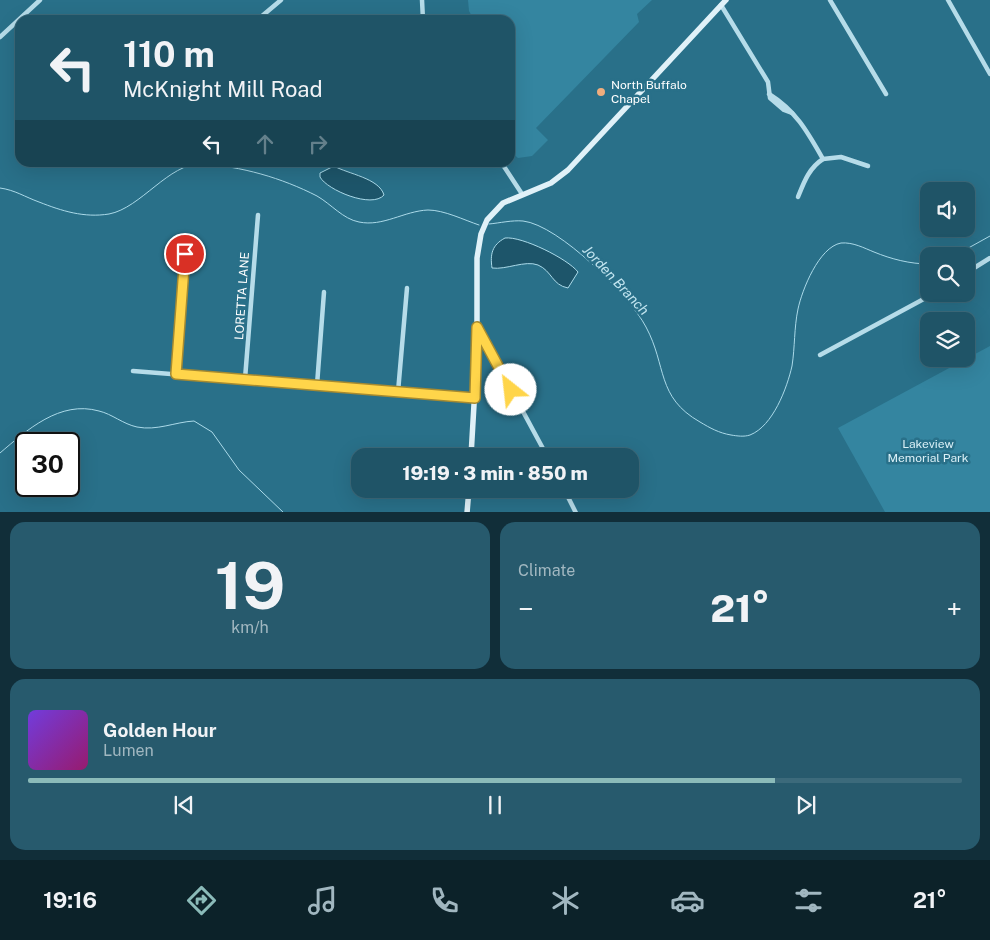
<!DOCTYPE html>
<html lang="en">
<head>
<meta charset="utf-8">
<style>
	:root { --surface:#1f5467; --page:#275a6d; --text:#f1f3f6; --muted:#a1b7c0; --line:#3c6a7b; --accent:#8bbbb9 }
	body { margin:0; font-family:"Public Sans",sans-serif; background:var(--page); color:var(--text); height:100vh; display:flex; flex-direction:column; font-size:19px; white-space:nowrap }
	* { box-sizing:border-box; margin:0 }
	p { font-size:16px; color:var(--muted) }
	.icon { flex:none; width:28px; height:28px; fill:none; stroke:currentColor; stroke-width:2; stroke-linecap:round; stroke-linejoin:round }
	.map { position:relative; height:512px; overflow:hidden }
	.drawer { display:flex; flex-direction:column; gap:10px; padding:10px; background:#112e39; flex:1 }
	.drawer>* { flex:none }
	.hud { position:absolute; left:15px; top:15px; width:500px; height:152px; border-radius:15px; box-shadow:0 5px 20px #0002,0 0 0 1px var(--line); background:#1f5467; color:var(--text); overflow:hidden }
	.controls { position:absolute; left:920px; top:182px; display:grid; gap:10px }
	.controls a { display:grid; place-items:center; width:55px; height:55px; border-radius:10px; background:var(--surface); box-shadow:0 5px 20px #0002,0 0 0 1px var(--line); font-size:25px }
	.speed { position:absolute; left:15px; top:432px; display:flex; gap:10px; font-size:25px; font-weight:700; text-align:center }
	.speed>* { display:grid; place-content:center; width:65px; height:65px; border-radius:50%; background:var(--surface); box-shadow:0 5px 20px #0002,0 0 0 1px var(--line); line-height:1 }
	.speed .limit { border:2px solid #111; border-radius:8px; background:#fff; color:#111 }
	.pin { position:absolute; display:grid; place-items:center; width:42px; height:42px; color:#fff; margin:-21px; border:2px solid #fff; border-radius:50%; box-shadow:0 1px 5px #0007 }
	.me { position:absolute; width:55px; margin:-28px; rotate:331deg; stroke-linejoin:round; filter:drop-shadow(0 0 4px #0008) }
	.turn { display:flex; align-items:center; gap:18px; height:105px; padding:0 25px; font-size:22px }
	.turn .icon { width:65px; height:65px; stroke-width:2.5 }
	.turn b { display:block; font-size:35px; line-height:42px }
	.lanes { display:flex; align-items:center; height:48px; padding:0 25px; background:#0003; justify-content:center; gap:25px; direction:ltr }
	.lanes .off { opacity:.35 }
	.big { font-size:38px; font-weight:800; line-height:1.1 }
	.drawer .tile { flex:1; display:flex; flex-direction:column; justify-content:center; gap:8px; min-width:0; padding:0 18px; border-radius:15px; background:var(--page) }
	.drawer .dial { align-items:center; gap:0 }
	.dial b { font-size:65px; line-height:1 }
	.song { display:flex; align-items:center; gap:15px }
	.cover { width:60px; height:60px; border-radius:8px; background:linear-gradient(135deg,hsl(260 70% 55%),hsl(320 70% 35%)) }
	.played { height:5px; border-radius:2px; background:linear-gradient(90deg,var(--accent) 80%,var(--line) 80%) }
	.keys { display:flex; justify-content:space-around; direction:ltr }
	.heat { display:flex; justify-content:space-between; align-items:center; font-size:28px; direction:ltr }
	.drawer .tiles { flex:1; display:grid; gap:10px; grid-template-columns:1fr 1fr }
	.tile:last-child { grid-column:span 2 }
	.trip { position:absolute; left:351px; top:448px; width:288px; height:50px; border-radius:15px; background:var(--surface); box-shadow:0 5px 20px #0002,0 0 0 1px var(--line); font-weight:800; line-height:50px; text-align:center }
	.tabs { display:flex; height:80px; justify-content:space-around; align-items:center; background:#0c2229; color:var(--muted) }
	.tabs .icon { width:35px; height:35px }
	.tabs .active { color:var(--accent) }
	.tabs b { font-size:22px; color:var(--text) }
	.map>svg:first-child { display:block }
	.green { fill:#3485a0 }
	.water { fill:#1d556a; stroke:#abdae9 }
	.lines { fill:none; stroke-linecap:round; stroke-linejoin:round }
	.stream { stroke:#abdae9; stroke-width:1 }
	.street { stroke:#b6dce9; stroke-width:4.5 }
	.secondary { stroke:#e0f1f8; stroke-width:5.5 }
	.route-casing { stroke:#a68a30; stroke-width:12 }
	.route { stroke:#ffd54a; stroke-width:9 }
	.poi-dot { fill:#f0ad7d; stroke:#297089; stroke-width:2 }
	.labels { text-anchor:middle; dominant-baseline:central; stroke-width:5; stroke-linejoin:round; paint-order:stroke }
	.poi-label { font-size:12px; fill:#fff; stroke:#297089; text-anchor:start }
	.street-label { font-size:12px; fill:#fff; stroke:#297089 }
	.park-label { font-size:12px; fill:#daf0f7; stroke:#297089 }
	.water-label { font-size:14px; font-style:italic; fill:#c2e5f0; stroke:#297089 }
</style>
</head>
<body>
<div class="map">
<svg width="990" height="513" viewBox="0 0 990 513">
	<rect width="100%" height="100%" fill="#297089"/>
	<g class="green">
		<polygon points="468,0 652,0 637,14 639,22 536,128 548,140 532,156 518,158 510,151 510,42 514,38 510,34 510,20 474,20 469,11"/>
		<polygon points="990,346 990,512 885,512 838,428"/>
	</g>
	<g class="water">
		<path d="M334 166C348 174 379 178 384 195 372 209 327 190 320 177V173Z"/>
		<path d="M505 238C522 236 568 259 578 272L568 288C552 285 552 271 538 265 525 260 506 270 492 268 490 254 492 245 505 238Z"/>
	</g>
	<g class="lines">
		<g class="stream">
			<path d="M0 188C15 190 25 197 39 202 62 211 84 218 109 214 141 208 169 163 201 164 241 166 282 178 317 196 331 204 343 219 359 222 383 227 404 211 428 210 444 210 464 220 479 225"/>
			<path d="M489 224C500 223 512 220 523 221 559 225 630 296 646 327 667 366 656 397 700 422 710 428 719 433 731 435 737 436 744 437 750 435 773 426 787 388 792 366 795 347 794 328 798 309 802 290 819 247 841 243 853 242 864 248 874 252 891 259 910 264 929 264"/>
			<polyline points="954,256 990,236"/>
			<path d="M0 453C27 430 60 400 99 411 112 414 123 424 137 427 157 431 175 422 194 421L212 432 239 470 284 513"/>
		</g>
		<g class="street">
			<polyline points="422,0 423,20"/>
			<polyline points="830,0 886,94"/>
			<polyline points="948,0 990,74"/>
			<polyline points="721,5 768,82 770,98 784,110 792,113"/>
			<polyline points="263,20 262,16 281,0"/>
			<polyline points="0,37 40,0"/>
			<path d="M769 94C796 111 807 131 823 159L841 157 868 166"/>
			<polyline points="501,162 522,194"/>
			<path d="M798 197C804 182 809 168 823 159"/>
			<polyline points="966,273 990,258"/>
			<polyline points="478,328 547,456"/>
			<polyline points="820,355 933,294"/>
			<polyline points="133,371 475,398"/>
			<polyline points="175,374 185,254"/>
			<polyline points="245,379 258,215"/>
			<polyline points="317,385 324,292"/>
			<polyline points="398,392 407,288"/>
			<polyline points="564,489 576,513"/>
		</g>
		<g class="secondary">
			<polyline points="471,456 477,353 477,258 481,234 487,220 503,203 551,183 568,170 726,0"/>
			<polyline points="467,513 469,489"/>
		</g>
	</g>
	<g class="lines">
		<g class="route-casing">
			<polyline id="route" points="185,254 176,374 475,398 477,327 511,390"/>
		</g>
		<use href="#route" class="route"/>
	</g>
	<circle class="poi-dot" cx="601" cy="92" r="5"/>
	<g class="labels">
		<g class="poi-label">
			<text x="611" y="85">North Buffalo<tspan x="611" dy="14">Chapel</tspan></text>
		</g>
		<g class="street-label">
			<text transform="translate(242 296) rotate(-86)">LORETTA LANE</text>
		</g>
		<g class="park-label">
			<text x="928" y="444">Lakeview<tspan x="928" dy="14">Memorial Park</tspan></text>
		</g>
		<g class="water-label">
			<text transform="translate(616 280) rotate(47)">Jorden Branch</text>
		</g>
	</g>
</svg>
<div class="controls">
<a><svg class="icon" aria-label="sound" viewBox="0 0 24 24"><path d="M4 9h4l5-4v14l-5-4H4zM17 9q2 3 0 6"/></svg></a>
<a><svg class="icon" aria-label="search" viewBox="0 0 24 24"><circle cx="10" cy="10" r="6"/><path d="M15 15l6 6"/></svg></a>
<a><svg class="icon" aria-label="layers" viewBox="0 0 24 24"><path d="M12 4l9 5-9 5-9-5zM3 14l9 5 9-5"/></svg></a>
</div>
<div class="speed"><div class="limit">30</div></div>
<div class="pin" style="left:185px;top:254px;background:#d93025"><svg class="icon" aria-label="arrive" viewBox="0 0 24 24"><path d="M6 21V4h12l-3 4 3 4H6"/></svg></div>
<svg class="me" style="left:511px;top:390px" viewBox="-20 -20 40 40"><circle r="19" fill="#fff"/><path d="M0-13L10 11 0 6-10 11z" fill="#ffd54a"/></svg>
<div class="trip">19:19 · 3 min · 850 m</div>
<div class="hud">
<div class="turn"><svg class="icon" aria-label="left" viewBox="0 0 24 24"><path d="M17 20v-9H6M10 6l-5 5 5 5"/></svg><div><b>110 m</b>McKnight Mill Road</div></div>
<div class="lanes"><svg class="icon" aria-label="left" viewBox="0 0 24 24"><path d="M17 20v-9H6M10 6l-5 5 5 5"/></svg><svg class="icon off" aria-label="ahead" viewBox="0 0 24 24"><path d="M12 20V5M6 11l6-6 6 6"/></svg><svg class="icon off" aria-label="right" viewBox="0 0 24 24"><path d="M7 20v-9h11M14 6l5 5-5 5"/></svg></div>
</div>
</div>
<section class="drawer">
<div class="tiles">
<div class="tile dial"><b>19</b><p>km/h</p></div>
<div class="tile"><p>Climate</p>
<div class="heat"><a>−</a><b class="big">21°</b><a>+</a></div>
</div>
<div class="tile">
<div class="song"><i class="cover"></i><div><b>Golden Hour</b><p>Lumen</p></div></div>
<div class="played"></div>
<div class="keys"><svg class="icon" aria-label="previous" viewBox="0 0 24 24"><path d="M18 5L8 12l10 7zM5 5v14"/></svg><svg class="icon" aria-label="pause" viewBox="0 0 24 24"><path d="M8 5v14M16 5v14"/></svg><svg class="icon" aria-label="next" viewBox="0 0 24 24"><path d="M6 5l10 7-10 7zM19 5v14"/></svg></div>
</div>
</div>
</section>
<nav class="tabs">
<b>19:16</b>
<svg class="icon active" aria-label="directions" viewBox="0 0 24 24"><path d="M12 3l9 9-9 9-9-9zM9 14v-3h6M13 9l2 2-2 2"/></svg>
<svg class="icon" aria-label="music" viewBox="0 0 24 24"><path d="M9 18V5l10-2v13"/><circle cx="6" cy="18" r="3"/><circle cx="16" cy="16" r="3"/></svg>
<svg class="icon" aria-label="phone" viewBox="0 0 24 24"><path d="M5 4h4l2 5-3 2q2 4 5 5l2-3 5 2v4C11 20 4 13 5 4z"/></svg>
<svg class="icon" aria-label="climate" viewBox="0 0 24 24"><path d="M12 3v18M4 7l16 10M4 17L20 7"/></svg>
<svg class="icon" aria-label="car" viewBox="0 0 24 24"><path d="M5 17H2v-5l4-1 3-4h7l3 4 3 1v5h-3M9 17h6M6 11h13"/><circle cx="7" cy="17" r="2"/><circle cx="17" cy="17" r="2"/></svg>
<svg class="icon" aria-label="filters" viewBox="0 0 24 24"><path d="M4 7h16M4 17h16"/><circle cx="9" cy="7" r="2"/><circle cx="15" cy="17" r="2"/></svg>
<b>21°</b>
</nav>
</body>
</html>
